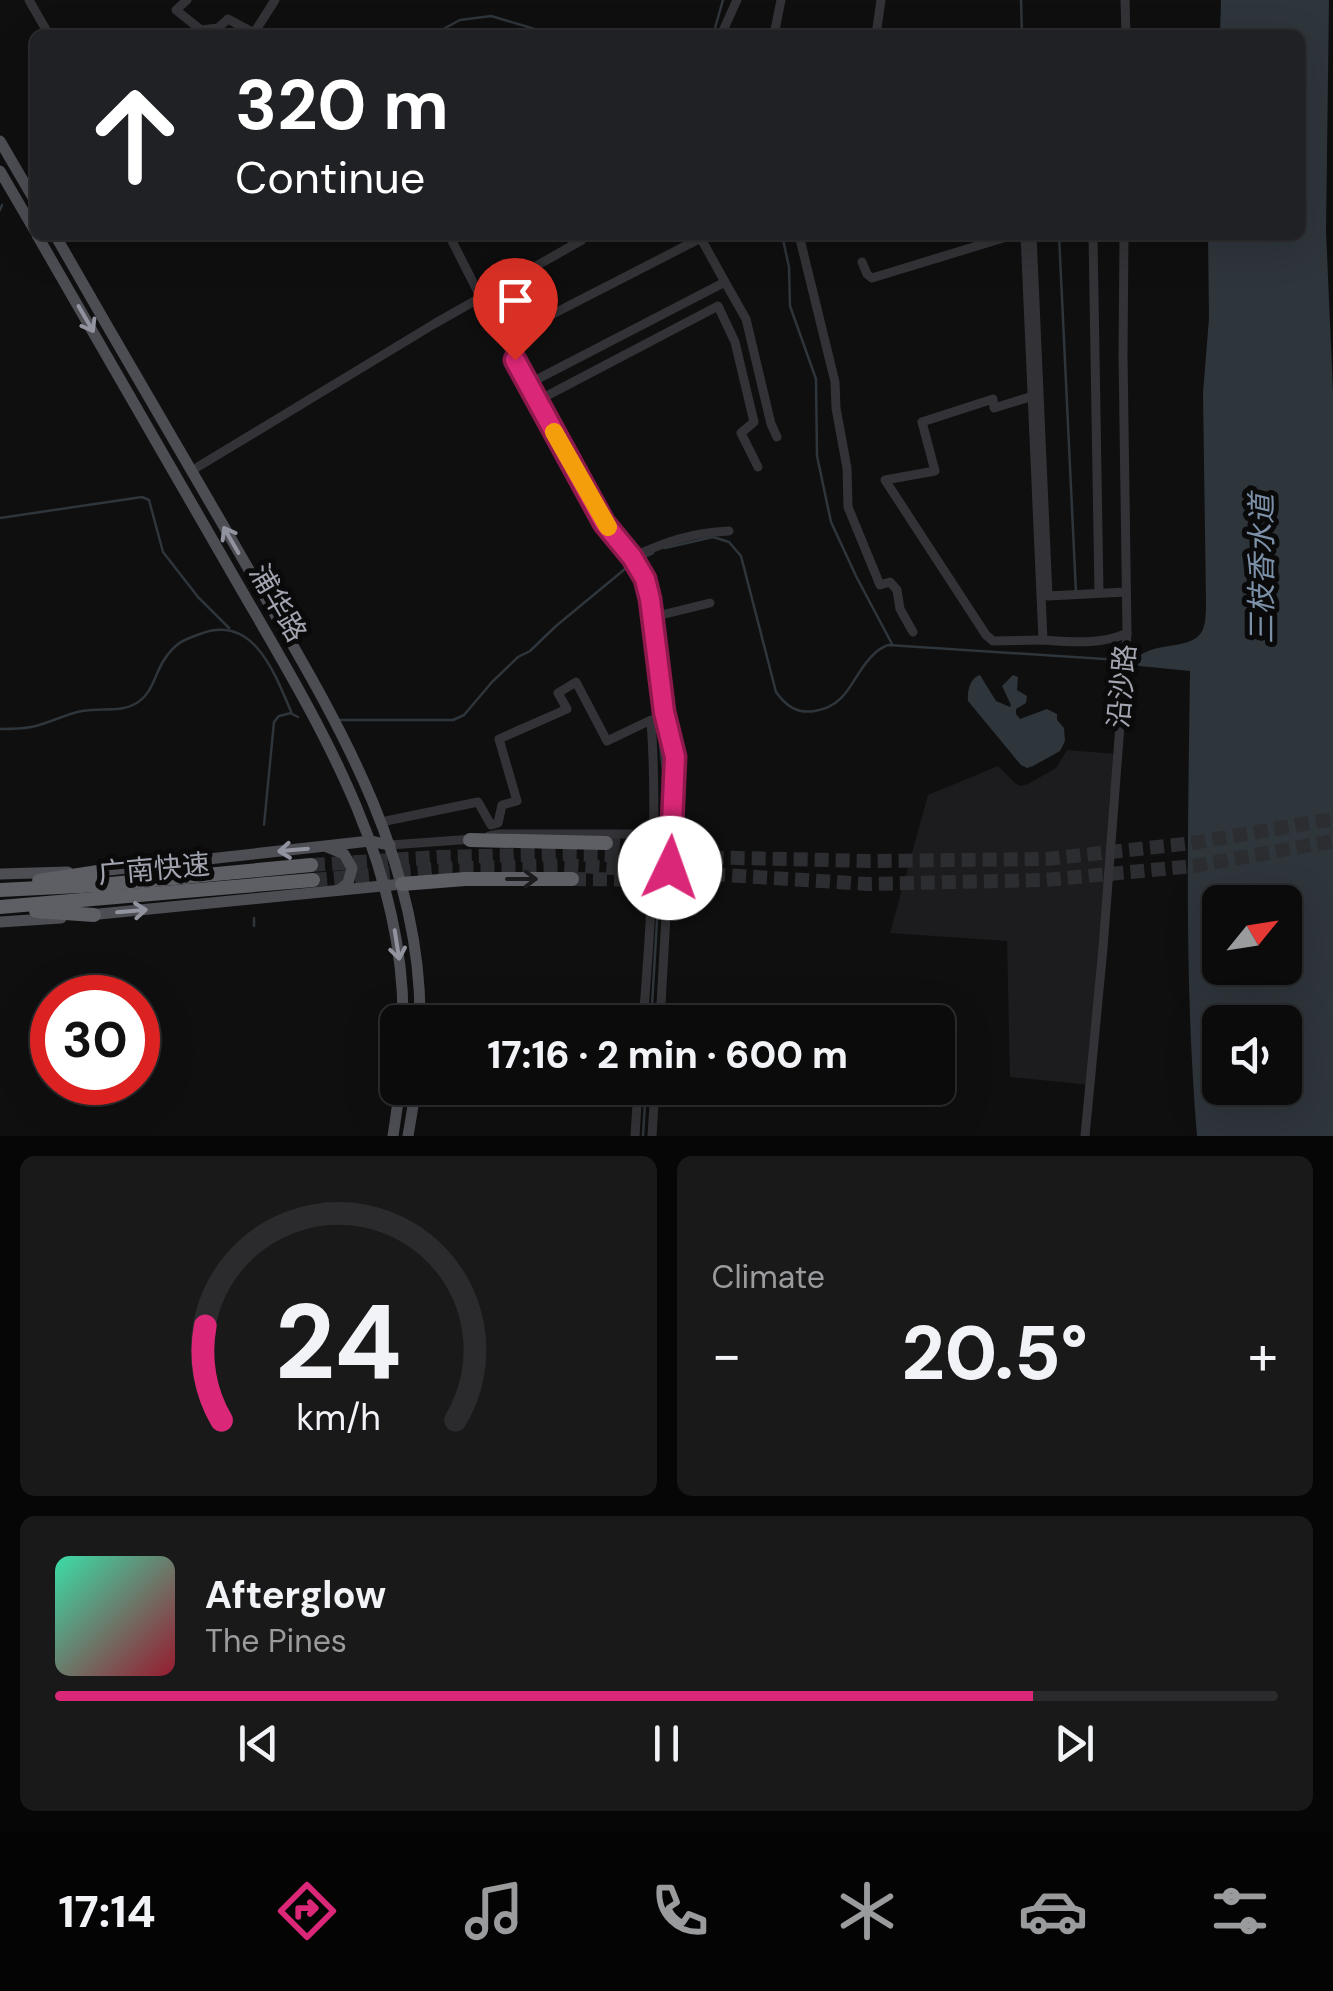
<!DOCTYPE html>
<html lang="en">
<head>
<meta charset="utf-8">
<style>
	:root { --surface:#0b0b0c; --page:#19191a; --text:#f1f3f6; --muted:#9a9b9d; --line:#2b2b2d; --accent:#db2777 }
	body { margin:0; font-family:"DM Sans","Noto Sans SC",sans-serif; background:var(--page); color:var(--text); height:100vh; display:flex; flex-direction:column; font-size:38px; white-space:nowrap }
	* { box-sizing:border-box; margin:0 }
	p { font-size:32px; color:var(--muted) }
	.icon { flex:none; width:55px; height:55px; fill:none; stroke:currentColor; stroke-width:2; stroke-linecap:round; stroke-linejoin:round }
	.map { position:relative; height:1136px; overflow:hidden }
	.sheet { display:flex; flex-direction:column; gap:20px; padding:20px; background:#060607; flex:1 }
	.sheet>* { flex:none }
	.guide { position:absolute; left:30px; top:30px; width:1275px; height:210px; border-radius:15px; box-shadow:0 10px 40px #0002,0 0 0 2px var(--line); background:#202124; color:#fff; overflow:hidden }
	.needle { width:65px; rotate:60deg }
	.controls { position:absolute; left:1202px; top:885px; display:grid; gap:20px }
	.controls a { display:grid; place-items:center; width:100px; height:100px; border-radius:15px; background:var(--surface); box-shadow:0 10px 40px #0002,0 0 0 2px var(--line); font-size:50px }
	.speed { position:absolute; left:30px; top:975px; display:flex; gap:20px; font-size:50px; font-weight:700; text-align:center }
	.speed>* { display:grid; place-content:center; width:130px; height:130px; border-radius:50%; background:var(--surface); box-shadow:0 10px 40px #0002,0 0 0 2px var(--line); line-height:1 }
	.speed .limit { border:15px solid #d22; background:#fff; color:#111 }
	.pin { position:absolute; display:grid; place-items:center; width:85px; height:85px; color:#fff; margin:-102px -42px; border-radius:50% 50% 50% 0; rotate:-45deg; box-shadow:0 0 10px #0007 }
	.pin .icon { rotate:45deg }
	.me { position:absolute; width:110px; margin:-55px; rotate:3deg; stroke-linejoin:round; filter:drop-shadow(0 0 8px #0008) }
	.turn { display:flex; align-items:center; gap:35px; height:210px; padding:0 40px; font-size:45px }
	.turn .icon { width:130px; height:130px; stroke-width:2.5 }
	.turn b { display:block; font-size:70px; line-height:85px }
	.big { font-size:75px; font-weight:800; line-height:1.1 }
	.sheet .tile { flex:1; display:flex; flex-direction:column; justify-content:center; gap:15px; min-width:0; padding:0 35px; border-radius:15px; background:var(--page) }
	.sheet .dial { align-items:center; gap:0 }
	.dial svg { height:260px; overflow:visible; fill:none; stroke:var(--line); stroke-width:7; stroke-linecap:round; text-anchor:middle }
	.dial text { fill:var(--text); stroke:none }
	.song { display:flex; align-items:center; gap:30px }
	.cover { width:120px; height:120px; border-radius:15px; background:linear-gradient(135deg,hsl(160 70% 55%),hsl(350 70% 35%)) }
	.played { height:10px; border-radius:5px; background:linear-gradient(90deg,var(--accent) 80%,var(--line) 80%) }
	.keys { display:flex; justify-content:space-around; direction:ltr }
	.heat { display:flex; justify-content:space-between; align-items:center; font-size:55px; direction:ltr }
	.sheet .tiles { flex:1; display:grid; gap:20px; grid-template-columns:1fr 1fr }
	.tile:last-child { grid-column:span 2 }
	.trip { position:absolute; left:380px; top:1005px; width:575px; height:100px; border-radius:15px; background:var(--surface); box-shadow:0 10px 40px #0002,0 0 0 2px var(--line); font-weight:800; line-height:100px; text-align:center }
	.dock { display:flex; height:160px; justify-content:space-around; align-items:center; background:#040405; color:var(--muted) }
	.dock .icon { width:70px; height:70px }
	.dock .active { color:var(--accent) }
	.dock b { font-size:45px; color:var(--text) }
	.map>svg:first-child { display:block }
	.built { fill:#1c1b1d }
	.water { fill:#2e353b; fill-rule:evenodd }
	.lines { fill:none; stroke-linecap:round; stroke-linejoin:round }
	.stream { stroke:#2e353b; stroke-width:2.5 }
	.highway-tunnel { stroke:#2c2d30; stroke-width:14; stroke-dasharray:14 7; stroke-linecap:butt }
	.minor { stroke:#333337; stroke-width:9 }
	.major { stroke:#4d4e54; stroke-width:11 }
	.highway { stroke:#5d5f65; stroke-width:14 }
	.oneway { stroke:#91949e }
	.oneway2 { stroke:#1b1b1d }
	.route-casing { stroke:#8e194d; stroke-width:25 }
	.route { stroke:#db2777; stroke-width:18 }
	.slow { stroke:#f59e0b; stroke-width:18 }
	.labels { text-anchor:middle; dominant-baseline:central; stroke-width:10; stroke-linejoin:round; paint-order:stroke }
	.street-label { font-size:28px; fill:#a2a5b0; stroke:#0a0a0b }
	.water-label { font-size:30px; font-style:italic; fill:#7c90a8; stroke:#0a0a0b }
</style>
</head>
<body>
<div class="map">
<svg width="1333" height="1136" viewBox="0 0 1333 1136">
	<rect width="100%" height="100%" fill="#0f0f10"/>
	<polygon class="built" points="1067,750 1117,754 1089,1085 1010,1077 1007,941 890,933 928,795 998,766 1015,783 1020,786 1028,784 1056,768"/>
	<g class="water">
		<path d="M1221 0H1329L1326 231 1333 392V1136H1197C1184 981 1188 826 1190 671L1139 666 1135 661C1151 638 1197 654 1204 626 1206 619 1206 609 1206 602L1203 393 1209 318 1208 235H1300V35H1220ZM1220 902H1285V968H1220ZM1220 1022H1285V1088H1220Z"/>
		<path d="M980 675 996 701 1010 707 1011 705 1002 686 1013 675 1018 677 1017 690 1027 696 1026 703 1016 709V714L1020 719 1047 709 1057 714V720L1064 728 1065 741 1060 751 1033 766 1027 768 1021 765 968 701C967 691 970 678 980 675Z"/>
	</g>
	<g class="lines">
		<g class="stream">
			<polyline points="1021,0 1022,35"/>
			<polyline points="222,31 240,35"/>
			<polyline points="432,35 460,20 491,16 555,35"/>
			<polyline points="713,35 723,0"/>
			<polyline points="0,210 2,205"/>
			<polyline points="782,235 789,267 790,306 816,379 817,456 831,522 856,576 892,644"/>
			<polyline points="1059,235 1076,593"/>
			<polyline points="0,518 142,497 149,500 163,552 198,597 229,628"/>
			<path d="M665 548 713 537 729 542 741 556 776 692C786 706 797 714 815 711 851 705 852 673 875 653 879 649 884 647 888 645L1120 660"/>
			<polyline points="638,560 653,553"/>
			<polyline points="643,587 663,771 662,828"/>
			<polyline points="340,720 453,720 464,715 492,682 518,657 530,651 556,626 631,564"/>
			<path d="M0 729C10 729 21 729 31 727 48 724 65 714 82 711 100 707 119 713 135 704 153 694 154 675 164 660 175 643 183 640 200 634 254 613 275 674 292 714L298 717"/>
			<polyline points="264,825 274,722 279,716 291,713"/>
			<polyline points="254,926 254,918"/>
			<polyline points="651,1022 662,836"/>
			<polyline points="643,1136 646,1088"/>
		</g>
		<g class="highway-tunnel">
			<polyline points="606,843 664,845 693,849"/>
			<polyline points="311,865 438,857 564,854 869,861 1046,859 1193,843 1333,819"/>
			<polyline points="572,879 681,880"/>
			<polyline points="313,880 438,869 564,865 868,884 1045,880 1194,866 1333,841"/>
		</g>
		<g class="minor">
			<polyline points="29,0 49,35"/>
			<polyline points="187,0 176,10 201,30 218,28 228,19 254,33 275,0"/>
			<polyline points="1125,0 1126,35"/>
			<polyline points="721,35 737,0"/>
			<polyline points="774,35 781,0"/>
			<polyline points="876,35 881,0"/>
			<polyline points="449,235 481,298 604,523 632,557 645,579 651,599 664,712 675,757 660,1022"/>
			<polyline points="799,235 835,382 836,408 847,468 848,507 880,585 890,582 897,590 900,609 913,632"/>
			<path d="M1025 235 1043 640C1070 642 1102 645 1127 633"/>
			<polyline points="1032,235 1048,596 1126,592"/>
			<polyline points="1093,235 1099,593"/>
			<polyline points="862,262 867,274 872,278 1013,235"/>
			<polyline points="725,282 746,319 771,424 777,437"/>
			<polyline points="504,339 701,238"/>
			<polyline points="528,384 725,282 699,235"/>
			<polyline points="1033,396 994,408 993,399 922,422 935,471 885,480 986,635 993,641 1043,640"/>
			<polyline points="537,401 718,306 735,342 754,422 741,433 758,467"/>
			<polyline points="191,471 434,324 582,240"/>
			<path d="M632 557C668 541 690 533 729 531"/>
			<polyline points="653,617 710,603"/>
			<path d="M381 822 478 802 491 825 498 823 502 805 517 801 499 739 567 709 558 693 576 682 607 741 651 720C658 821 651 922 643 1022"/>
			<polyline points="489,836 498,834 671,834"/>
			<polyline points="390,845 474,839"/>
			<polyline points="635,1136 638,1088"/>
			<polyline points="652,1136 655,1088"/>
			<polyline points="1085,1136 1103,948 1127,633 1123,355 1124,235"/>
		</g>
		<g class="major">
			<polyline points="0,141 35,201"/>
			<polyline points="0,171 35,231"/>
			<path d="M37 235C100 344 163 453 226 563 307 705 405 852 403 1022"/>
			<path d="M55 235C115 340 176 444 237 549 321 696 422 846 420 1022"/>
			<polyline points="327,847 344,854 352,868 348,883 339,890"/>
			<polyline points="91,872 370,841 390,845"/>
			<polyline points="0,874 68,872"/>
			<polyline points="89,915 402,884"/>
			<polyline points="0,922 61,918"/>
			<polyline points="393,1136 400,1088"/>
			<polyline points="408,1136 416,1088"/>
		</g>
		<g class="highway">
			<polyline points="470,840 606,843"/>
			<polyline points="39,881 98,872"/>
			<polyline points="402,884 465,879 572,879"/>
			<polyline points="0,890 100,885 311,865"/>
			<polyline points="0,907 313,880"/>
			<polyline points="36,911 94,915"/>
		</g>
	</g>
	<defs><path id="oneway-shaft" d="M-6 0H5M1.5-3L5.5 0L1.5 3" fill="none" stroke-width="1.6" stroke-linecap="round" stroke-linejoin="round" transform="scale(2.5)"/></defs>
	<g class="oneway">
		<use href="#oneway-shaft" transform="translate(86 319) rotate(60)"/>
		<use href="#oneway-shaft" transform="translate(231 540) rotate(-120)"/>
		<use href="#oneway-shaft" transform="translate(293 850) rotate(175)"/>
		<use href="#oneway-shaft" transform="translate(132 911) rotate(-5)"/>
		<use href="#oneway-shaft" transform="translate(397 945) rotate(81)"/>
	</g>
	<use class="oneway2" href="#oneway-shaft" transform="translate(522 879)"/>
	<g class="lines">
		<g class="route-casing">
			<polyline id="route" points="515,360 604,523 632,557 645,579 650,599 664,712 675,757 670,868"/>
		</g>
		<use href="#route" class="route"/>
		<polyline class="slow" points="554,432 608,527"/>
	</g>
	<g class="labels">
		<g class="street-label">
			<text transform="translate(278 603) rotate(60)">浦华路</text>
			<text transform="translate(1122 686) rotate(-85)">沿沙路</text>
			<text transform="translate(154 869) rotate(-5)">广南快速</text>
		</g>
		<g class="water-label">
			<text transform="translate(1261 569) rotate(-90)">三枝香水道</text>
		</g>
	</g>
</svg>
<div class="controls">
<a><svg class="needle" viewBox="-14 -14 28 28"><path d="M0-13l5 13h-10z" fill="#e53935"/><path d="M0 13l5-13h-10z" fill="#9a9b9d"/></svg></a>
<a><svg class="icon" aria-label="sound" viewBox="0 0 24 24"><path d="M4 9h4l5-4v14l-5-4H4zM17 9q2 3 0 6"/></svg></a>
</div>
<div class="speed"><div class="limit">30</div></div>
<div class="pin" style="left:515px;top:360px;background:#d93025"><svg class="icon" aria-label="arrive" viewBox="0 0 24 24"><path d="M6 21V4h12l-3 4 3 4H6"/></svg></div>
<svg class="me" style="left:670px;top:868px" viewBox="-20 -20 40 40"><circle r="19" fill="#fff"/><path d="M0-13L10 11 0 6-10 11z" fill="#db2777"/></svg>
<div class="trip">17:16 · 2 min · 600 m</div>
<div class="guide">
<div class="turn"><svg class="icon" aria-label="ahead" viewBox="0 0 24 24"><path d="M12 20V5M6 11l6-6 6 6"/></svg><div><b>320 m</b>Continue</div></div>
</div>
</div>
<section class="sheet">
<div class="tiles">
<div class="tile dial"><svg viewBox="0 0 100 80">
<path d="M14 69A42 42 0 1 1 86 69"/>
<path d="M14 69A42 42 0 0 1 9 40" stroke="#db2777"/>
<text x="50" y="56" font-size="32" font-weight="700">24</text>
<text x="50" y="72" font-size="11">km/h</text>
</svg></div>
<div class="tile"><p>Climate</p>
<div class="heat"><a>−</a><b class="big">20.5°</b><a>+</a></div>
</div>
<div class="tile">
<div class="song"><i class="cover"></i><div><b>Afterglow</b><p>The Pines</p></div></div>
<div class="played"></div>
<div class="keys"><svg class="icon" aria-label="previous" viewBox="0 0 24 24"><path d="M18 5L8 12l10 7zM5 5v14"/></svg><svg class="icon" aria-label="pause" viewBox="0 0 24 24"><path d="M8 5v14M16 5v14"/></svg><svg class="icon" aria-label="next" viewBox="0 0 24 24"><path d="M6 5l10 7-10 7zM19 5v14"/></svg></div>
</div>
</div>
</section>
<nav class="dock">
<b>17:14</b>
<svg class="icon active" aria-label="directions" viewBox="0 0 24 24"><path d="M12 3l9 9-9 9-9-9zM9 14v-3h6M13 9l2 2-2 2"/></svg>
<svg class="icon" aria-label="music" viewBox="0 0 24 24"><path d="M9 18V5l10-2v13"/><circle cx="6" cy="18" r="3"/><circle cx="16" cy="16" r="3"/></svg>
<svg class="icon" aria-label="phone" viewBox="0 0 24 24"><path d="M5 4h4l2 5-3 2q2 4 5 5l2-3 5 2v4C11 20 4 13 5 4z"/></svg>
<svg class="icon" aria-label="climate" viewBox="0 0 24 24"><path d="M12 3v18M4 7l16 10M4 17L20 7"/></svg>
<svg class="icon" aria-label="car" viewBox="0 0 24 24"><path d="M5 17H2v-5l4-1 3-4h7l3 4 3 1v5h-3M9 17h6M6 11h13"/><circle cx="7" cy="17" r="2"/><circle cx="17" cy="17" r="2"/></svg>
<svg class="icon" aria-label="filters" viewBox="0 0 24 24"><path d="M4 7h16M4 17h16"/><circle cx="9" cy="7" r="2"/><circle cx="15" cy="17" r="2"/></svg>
</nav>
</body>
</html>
